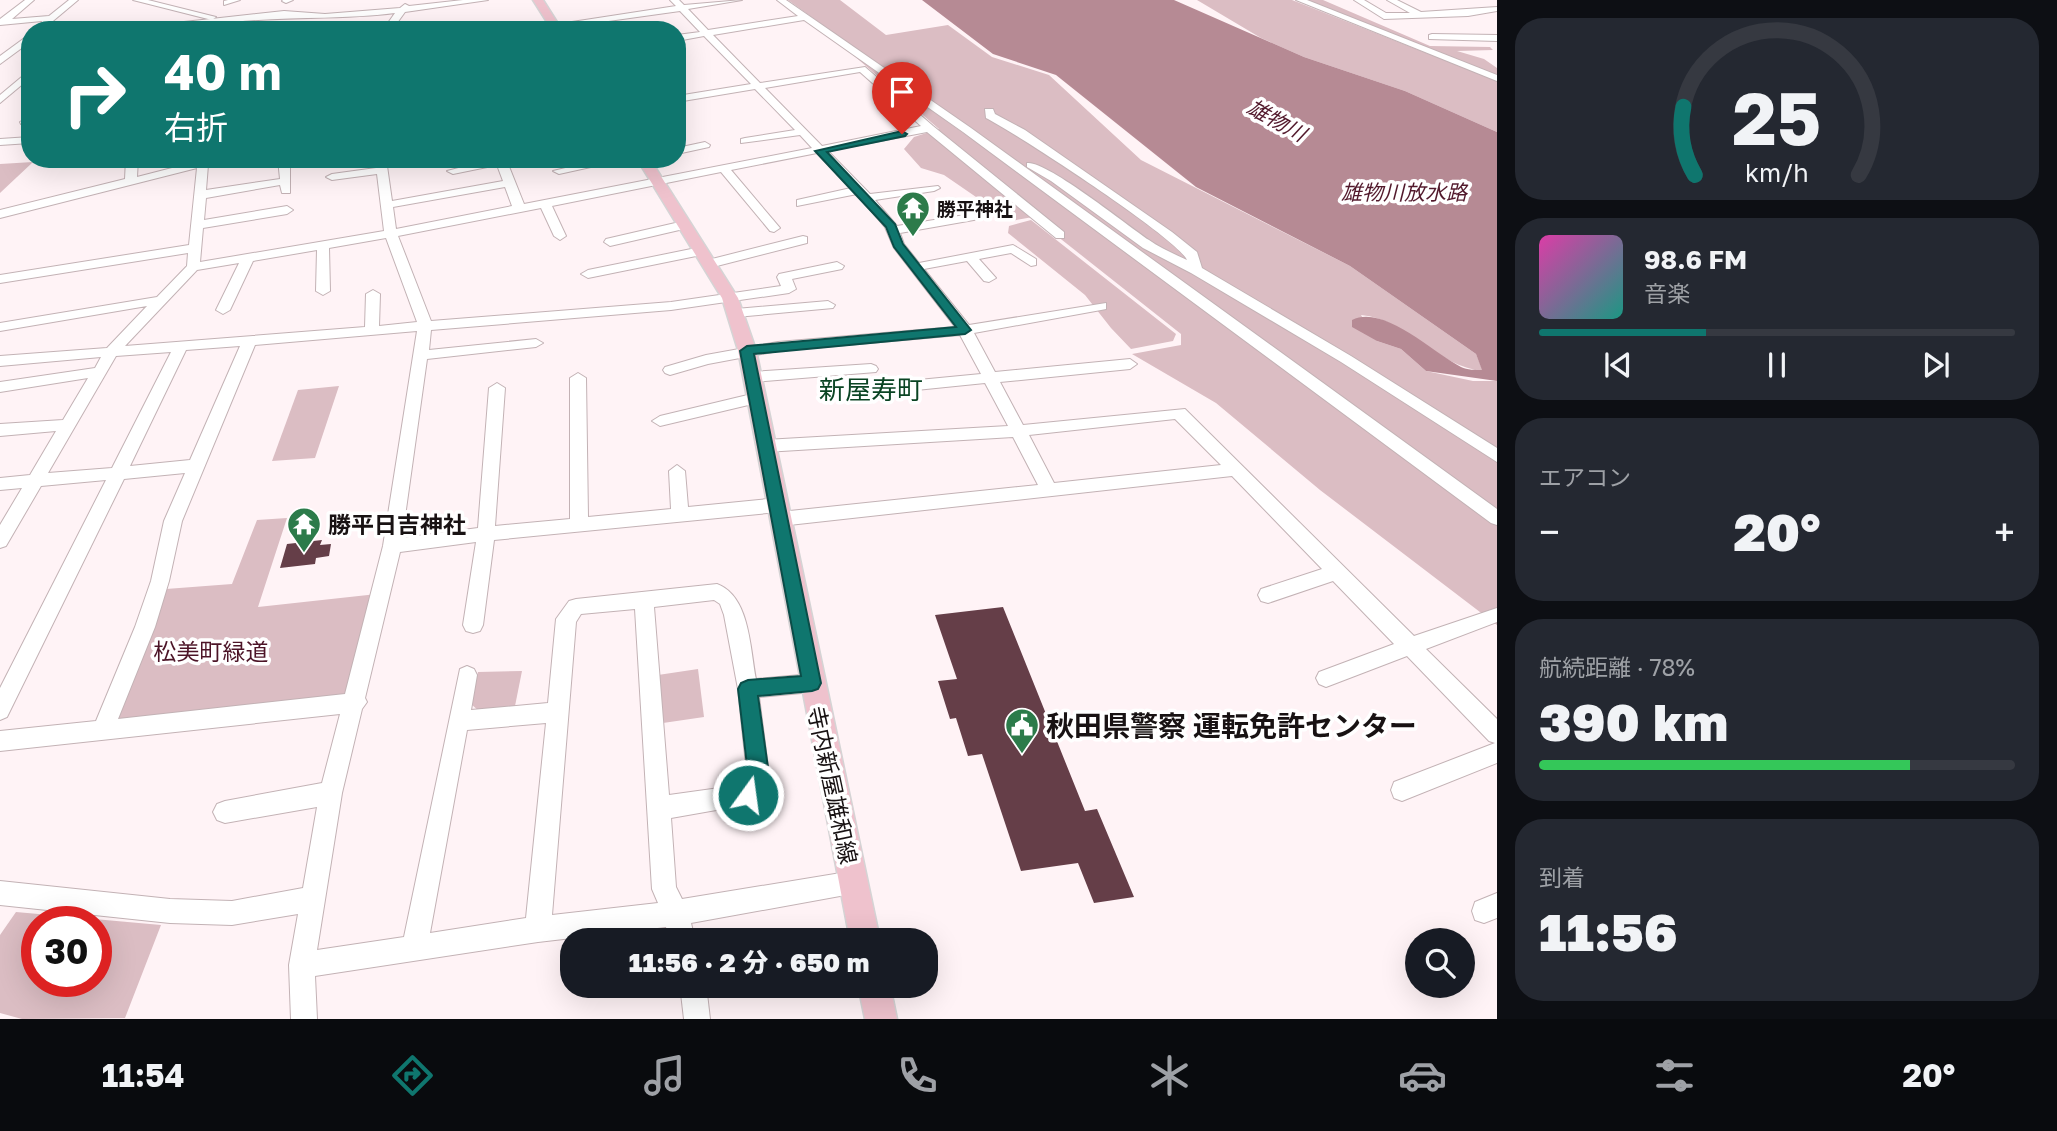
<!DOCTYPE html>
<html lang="ja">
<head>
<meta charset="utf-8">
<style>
	:root { --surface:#171b24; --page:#242831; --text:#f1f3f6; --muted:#9ea1a6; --line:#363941; --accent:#0f766e }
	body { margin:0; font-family:"Golos Text","Noto Sans JP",sans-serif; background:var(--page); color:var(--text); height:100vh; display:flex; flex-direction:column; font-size:26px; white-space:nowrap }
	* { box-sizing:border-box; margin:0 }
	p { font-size:23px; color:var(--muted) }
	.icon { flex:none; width:38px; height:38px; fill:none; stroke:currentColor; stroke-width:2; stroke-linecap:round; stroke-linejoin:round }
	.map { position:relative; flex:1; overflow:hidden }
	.panel { display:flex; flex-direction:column; gap:18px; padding:18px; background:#0d0f14; width:560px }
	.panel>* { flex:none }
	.guide { position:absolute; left:21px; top:21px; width:665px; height:147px; border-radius:28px; box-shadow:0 7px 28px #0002; background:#0f766e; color:#fff; overflow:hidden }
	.buttons { position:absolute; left:1405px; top:928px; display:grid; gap:14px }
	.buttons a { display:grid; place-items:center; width:70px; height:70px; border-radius:50%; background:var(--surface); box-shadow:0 7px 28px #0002; font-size:35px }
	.speed { position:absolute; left:21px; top:906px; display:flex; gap:14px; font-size:35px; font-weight:700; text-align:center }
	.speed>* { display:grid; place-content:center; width:91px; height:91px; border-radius:50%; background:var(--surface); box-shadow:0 7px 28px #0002; line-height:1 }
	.speed .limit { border:10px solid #d22; background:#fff; color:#111 }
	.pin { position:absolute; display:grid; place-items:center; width:60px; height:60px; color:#fff; margin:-72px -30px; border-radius:50% 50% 50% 0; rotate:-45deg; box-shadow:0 0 7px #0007 }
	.pin .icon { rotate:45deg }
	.me { position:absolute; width:77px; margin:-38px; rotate:14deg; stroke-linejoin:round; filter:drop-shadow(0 0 5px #0008) }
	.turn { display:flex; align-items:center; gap:24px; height:147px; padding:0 28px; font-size:32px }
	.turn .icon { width:91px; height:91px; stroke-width:2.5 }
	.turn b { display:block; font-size:49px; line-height:60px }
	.big { font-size:52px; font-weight:800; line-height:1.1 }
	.panel .card { flex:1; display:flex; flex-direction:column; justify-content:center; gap:10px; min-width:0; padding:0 24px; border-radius:28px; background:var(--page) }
	.panel .dial { align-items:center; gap:0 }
	.dial svg { height:182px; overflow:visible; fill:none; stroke:var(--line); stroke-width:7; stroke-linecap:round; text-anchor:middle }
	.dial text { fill:var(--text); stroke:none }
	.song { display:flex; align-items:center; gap:21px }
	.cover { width:84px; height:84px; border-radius:10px; background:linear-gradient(135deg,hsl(320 70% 55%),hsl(170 70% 35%)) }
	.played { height:7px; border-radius:4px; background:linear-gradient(90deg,var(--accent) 35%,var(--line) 35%) }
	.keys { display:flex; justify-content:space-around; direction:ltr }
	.heat { display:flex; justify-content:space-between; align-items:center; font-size:38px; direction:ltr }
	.charge { height:10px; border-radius:5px; background:linear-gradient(90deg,#34c759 78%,var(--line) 0) }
	.trip { position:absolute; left:560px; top:928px; width:378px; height:70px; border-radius:28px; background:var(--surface); box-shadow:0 7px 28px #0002; font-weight:800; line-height:70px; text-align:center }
	.tabs { display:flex; height:112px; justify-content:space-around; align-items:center; background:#090b0e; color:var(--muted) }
	.tabs .icon { width:49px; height:49px }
	.tabs .selected { color:var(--accent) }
	.tabs b { font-size:32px; color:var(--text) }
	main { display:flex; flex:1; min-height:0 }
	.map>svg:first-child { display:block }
	.green { fill:#dbbdc3; fill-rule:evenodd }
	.water { fill:#b68a94 }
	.building { fill:#653e48 }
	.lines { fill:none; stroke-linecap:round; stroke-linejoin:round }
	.minor-casing { stroke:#c3b2b5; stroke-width:2 }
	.major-casing { stroke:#d5d4d5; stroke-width:3 }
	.minor { fill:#fff; fill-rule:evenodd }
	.major { fill:#efc2cd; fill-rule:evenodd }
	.route { fill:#0f766e; stroke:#0a4d48; stroke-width:2 }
	.labels { text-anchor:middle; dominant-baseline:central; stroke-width:7; stroke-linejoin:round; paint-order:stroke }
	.far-poi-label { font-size:19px; font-weight:bold; fill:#181213; stroke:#fff; text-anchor:start }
	.far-water-label { font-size:21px; font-style:italic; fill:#52192c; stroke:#fff }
	.poi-label { font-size:23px; font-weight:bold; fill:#181213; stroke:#fff; text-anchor:start }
	.park-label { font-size:23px; fill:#4c1427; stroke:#fff }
	.street-label { font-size:23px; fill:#181213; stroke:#fff }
	.quarter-label { font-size:26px; fill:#0a4423; stroke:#fff }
	.near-poi-label { font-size:28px; font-weight:bold; fill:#181213; stroke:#fff; text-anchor:start }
</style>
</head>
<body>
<main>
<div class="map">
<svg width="1497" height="1019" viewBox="0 0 1497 1019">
	<rect width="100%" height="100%" fill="#fff3f6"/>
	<g class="green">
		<path d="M788 0H840L886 35 948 25 992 57 1049 75 1141 160 1350 266 1476 354 1483 371C1437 367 1408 319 1361 315L1377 341 1401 349 1426 371 1473 381H1497V512Z"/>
		<polygon points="1197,0 1292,0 1497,81 1497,132 1405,91 1304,57 1261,38"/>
		<polygon points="1305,0 1323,0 1430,46 1490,47 1493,50 1457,51 1484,59 1497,68 1497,75"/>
		<polygon points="852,54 1003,161 1497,524 1497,625 1320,490 1216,403 1132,354 1181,345 1181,334 1033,217 1011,221 944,175 921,168 904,149 914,137 939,129"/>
		<polygon points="33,162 0,193 0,164"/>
		<polygon points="1031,220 1176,334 1173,341 1131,349 1111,328 1085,295 1008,233 1009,226"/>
		<polygon points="339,386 315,458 272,461 298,390"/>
		<polygon points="287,518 258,607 377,594 352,697 115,722 166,589 232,584 257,520"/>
		<polygon points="698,669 704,717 663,723 658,675"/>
		<polygon points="522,671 514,711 480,712 471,704 478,672"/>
		<path d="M16 912 161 925 125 1018 22 1019 0 1013V935ZM37 922H96V982H37Z"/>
	</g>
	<path class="water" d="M922 0H1174L1304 57 1405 91 1497 132V381L1426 371 1401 349 1377 341 1352 327V320C1384 304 1433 353 1461 367 1467 370 1476 370 1482 370L1476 354 1350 266 1196 187 1056 75 993 54Z"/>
	<g class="building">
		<polygon points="322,540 320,545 331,544 329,556 316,558 315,564 280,568 287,544"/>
		<polygon points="1003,607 1085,811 1097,809 1134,897 1094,903 1078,863 1021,871 982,754 968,756 956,718 950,719 938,681 957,679 935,615"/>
	</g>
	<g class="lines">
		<g class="minor-casing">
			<g id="minor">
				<polygon points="25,0 34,0 12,19 49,16 69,0 78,0 47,26 41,26 42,21 0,25 0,19"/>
				<polygon points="133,0 148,0 216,17 212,20"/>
				<polygon points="228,0 240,0 224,5 224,1"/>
				<polygon points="293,0 286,3 282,1 283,0"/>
				<path d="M463 0H488L405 12 392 30H383L395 13C341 20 288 16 234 22L242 25 246 21 279 30H242L227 24 166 30H80L84 27 157 25 284 11 325 14 400 8 405 4 409 6Z"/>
				<path d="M670 0H679L684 5 742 0 688 9 708 30 798 16 777 0H786L971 128 1497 509V525L1491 523 963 132 804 20 713 35 760 83 865 67 933 126 1064 232V238H1056L927 132 828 151 870 194 938 186 940 188 934 191 875 200 897 226 989 211 991 214 985 218 900 233 904 244 919 263 1013 245 1036 259V265L1031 266 1011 253 979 259 996 278 989 282 984 281 967 261 924 269 969 325 1106 303V309L1101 310 974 333 995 372 1130 359 1137 364 1130 369 1000 382 1023 425 1185 409 1414 636 1497 608V622L1426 649 1497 719V763L1402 801 1394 798 1391 790 1394 782 1495 743 1489 741 1407 656 1326 687 1319 684 1316 678 1319 672 1394 644 1333 581 1268 603 1261 601 1258 595 1261 589 1322 569 1232 476 780 526 774 524 771 519 774 514 780 512 1038 485 1013 437 765 452 757 446 765 440 1008 426 985 383 877 394 869 389 877 384 981 374 960 335 778 351 708 364 670 375 665 373 663 370 665 367 706 355 778 342 955 327 894 248 885 227 857 194 797 206V200L851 188 817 153 731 170 780 228 774 232 770 231 721 172 552 206 566 236 560 240 554 236 541 208 398 236 431 321 671 302 781 286 777 277 779 274 837 262 844 266 842 269 792 279 796 289 789 293 671 310 431 330 429 350 536 339 543 343 536 347 427 359 402 538 478 528 489 388 497 383 505 388 495 526 570 519V378L578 373 586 378 588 517 671 509 669 471 677 465 685 471 688 507 778 498 784 500 787 505 784 510 778 512 494 540 483 625 480 631 473 633 466 631 463 625 476 542 400 552 365 698 367 702 362 709 342 793 317 950 404 937 460 669 467 666 474 669 477 675 471 710 548 703 556 619 569 601 576 599 717 584C750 596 750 649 756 679L812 674 819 676 822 683 819 690 812 692 759 697 769 775 756 803 671 818 676 887 682 899 853 871 862 874 865 883 862 892 691 923 695 940H669L666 927 538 942 315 976 317 1019H291L289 965 298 914 232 925 170 923 0 905V881L170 899 232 901 303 888 317 807 225 823 217 820 213 812 217 804 225 801 322 783 340 714 0 751V731L96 721 135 627 151 581 164 521 185 473 124 479 7 717 0 720V688L106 480 41 486 6 546 0 548V525L22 488 0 490V478L30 475 56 431 0 436V424L63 420 88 378 0 392V382L95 368 101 357 0 366V356L107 348 147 306 0 331V323L157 297 187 266 188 253 0 283V275L189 245 197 168 0 218V210L125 179 126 159H138L137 177 207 159H226L208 165 206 190 280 179 278 159H290V193H282L280 185 206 198 204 220 287 206 293 210 287 214 203 228 200 262 384 231 377 174 332 180 326 177 332 174 376 168 375 159H386L392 201 503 181 497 165 453 174 447 171 493 159H506L524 204 812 148 800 135 741 143V139L745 138 795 130 755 89 677 102V96L751 84 704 36 677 41V35L700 32 680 11 544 30H520L676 6ZM860 72 921 126 822 146 765 88ZM505 187 512 206 396 229 393 207ZM386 238 417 322 379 326 380 294 373 290 366 294 365 327 125 346 197 270 239 263 216 310 223 314 230 310 253 261 317 250 316 291 323 295 330 291 329 248ZM417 331 383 546 345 694 118 719 155 627 169 581 182 521 255 345ZM240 346 190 460 130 466 186 350ZM171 352 112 468 48 473 116 356ZM1175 419 1221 465 1054 483 1029 435ZM714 600 720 604 724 615 738 689 747 774 741 785 669 795 654 607ZM635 609 652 889 658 903 552 915 576 622 581 614ZM546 723 526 918 430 933 467 730Z"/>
				<polygon points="1296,0 1307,0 1497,75 1497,81"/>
				<polygon points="1354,0 1364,0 1386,13 1410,13 1387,0 1397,0 1421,12 1497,7 1497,11 1468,16 1384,19"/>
				<polygon points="30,34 30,42 0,64 0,56"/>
				<polygon points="1432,34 1497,35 1497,41 1429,39 1429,35"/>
				<polygon points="30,70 30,78 0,103 0,95"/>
				<path d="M985 109H993L995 114 1025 130 1172 232 1197 252 1202 268 1351 356 1497 448V462L1341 362 1191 273 1143 248 1051 181 1027 167V163C1046 160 1128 226 1149 240 1160 248 1174 254 1187 260 1178 239 1016 133 986 118Z"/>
				<polygon points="25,119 30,119 30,125 21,124 20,122"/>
				<polygon points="30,137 30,143 0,145 0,139"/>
				<polygon points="705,142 710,145 709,147 677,154 677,148"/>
				<polygon points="603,159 627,159 559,174 553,171"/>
				<polygon points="684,221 688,222 688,228 610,246 604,242 606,239"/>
				<polygon points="803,236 807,237 807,243 709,268 703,264 704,261"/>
				<polygon points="701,247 707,251 706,254 588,278 581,274 588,270"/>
				<polygon points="828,301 835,305 833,308 736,317 729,313 736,309"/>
				<polygon points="871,364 876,366 878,369 876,372 752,382 744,377 752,372"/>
				<polygon points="756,393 761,394 764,398 761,402 660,426 652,421 660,416"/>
				<polygon points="1497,893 1497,918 1484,923 1475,920 1472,911 1475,902"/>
				<polygon points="680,985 706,985 710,1019 684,1019"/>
			</g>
		</g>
		<g class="major-casing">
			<g id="major">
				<polygon points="533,0 543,0 562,30 552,30"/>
				<polygon points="637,159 650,159 738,298 756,350 880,940 850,940 738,350 722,298"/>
				<polygon points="858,985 890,985 897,1019 865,1019"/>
			</g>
		</g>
		<use href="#minor" class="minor"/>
		<use href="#major" class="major"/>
	</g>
	<polygon class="route" points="902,131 907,134 905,136 827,152 895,224 903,244 971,330 965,334 754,354 821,683 818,689 812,691 758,696 769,775 756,802 748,805 741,802 738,795 748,774 738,689 741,683 748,680 801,676 740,351 747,346 956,327 894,247 886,227 815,151"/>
	<defs>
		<g id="temple-pin" transform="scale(1.75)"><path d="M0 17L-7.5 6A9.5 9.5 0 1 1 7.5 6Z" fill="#2c7b4a" stroke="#fff"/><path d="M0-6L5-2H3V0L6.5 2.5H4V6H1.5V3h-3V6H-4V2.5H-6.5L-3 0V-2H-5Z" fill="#fff"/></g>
		<g id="civic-pin" transform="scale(1.75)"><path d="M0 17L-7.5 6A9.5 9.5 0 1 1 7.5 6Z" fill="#2c7b4a" stroke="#fff"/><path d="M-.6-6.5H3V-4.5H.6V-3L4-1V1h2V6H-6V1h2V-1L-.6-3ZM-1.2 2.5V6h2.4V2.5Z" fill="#fff"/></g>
	</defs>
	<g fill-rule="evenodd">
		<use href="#temple-pin" x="913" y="208"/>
		<use href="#temple-pin" x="304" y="524"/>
		<use href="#civic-pin" x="1022" y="725"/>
	</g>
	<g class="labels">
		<g class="far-poi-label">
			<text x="937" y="208">勝平神社</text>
		</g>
		<g class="far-water-label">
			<text transform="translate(1277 120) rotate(29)">雄物川</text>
			<text x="1404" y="192">雄物川放水路</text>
		</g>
		<g class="poi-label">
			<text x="328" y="524">勝平日吉神社</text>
		</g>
		<g class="park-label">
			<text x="211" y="651">松美町緑道</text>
		</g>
		<g class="street-label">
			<text transform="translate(833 785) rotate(78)">寺内新屋雄和線</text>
		</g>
		<g class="quarter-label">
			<text x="871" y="389">新屋寿町</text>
		</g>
		<g class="near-poi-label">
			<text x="1046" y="725">秋田県警察 運転免許センター</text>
		</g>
	</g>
</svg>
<div class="buttons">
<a><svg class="icon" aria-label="search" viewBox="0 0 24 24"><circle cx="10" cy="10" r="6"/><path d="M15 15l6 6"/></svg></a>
</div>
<div class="speed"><div class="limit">30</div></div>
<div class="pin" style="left:902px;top:134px;background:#d93025"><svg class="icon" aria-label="arrive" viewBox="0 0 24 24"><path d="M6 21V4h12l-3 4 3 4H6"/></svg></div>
<svg class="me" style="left:748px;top:795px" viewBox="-20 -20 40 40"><circle r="17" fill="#0f766e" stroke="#fff" stroke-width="3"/><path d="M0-11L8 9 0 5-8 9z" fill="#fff"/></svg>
<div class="trip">11:56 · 2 分 · 650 m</div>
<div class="guide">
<div class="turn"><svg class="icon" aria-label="right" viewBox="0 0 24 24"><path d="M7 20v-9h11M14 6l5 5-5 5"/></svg><div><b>40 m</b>右折</div></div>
</div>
</div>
<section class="panel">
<div class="card dial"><svg viewBox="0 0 100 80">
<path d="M14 69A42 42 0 1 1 86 69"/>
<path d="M14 69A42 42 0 0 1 9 39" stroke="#0f766e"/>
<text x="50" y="56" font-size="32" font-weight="700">25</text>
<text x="50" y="72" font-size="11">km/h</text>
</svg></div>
<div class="card">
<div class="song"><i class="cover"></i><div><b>98.6 FM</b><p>音楽</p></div></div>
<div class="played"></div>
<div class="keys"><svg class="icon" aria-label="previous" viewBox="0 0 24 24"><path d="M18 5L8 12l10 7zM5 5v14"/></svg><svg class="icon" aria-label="pause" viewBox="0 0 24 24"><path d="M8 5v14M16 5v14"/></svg><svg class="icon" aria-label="next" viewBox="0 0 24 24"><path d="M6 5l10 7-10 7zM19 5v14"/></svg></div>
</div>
<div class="card"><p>エアコン</p>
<div class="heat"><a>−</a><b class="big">20°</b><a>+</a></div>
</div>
<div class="card"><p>航続距離 · 78%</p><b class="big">390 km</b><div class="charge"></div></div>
<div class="card"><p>到着</p><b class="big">11:56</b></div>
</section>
</main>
<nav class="tabs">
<b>11:54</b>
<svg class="icon selected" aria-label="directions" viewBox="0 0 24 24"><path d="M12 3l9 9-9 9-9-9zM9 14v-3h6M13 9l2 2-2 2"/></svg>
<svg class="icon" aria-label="music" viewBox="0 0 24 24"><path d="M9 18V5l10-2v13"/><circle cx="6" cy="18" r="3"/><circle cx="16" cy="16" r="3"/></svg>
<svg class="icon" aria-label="phone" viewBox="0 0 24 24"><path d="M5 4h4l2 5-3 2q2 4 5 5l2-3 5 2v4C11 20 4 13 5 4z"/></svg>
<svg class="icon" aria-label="climate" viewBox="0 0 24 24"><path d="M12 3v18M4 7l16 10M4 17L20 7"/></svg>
<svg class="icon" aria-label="car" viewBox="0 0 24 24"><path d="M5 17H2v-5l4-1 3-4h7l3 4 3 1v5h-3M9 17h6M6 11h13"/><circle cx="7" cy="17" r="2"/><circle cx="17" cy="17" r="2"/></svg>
<svg class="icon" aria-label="filters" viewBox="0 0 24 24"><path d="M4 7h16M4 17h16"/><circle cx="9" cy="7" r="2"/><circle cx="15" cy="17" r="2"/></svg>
<b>20°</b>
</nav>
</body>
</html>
